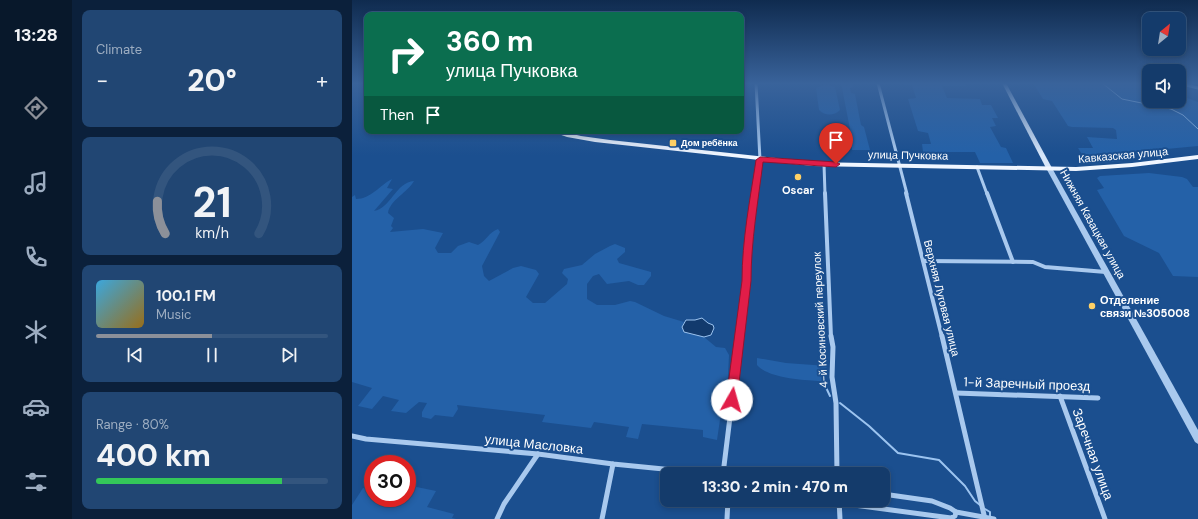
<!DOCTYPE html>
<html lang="en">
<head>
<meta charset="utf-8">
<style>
	:root { --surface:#143b6b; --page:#214673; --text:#f1f3f6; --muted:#9dadc1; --line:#33557e; --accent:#8c9099 }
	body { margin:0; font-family:"DM Sans",sans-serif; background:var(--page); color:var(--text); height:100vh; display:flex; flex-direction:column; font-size:15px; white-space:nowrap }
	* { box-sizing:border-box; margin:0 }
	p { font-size:13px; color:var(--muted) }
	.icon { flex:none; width:22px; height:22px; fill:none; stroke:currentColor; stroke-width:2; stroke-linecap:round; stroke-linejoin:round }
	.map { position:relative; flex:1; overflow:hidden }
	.panel { display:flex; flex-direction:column; gap:10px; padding:10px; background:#0b203b; width:280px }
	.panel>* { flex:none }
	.hud { position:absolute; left:12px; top:12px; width:380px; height:122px; border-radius:8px; box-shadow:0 2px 6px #0003,0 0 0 1px var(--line); background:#0b6e4f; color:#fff; overflow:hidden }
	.needle { width:26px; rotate:30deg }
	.fabs { position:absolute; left:790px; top:12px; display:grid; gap:8px }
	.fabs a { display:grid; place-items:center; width:44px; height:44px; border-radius:8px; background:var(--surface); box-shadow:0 2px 6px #0003,0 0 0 1px var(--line); font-size:20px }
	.speed { position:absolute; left:12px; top:455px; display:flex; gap:8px; font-size:20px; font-weight:700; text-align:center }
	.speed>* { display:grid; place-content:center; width:52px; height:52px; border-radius:50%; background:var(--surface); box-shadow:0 2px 6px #0003,0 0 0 1px var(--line); line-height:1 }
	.speed .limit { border:6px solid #d22; background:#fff; color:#111 }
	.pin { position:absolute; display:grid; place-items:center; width:34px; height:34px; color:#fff; margin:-41px -17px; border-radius:50% 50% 50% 0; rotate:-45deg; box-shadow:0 0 4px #0007 }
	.pin .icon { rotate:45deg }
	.me { position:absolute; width:44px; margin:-22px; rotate:7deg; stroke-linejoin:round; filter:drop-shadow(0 0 3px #0008) }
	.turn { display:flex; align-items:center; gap:14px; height:84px; padding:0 16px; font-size:18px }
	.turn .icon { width:52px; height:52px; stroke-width:2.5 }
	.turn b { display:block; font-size:28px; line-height:34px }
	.then { display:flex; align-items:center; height:38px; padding:0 16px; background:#0003; gap:8px; font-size:15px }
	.big { font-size:30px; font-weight:800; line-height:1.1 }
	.panel .card { flex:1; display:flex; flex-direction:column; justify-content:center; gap:6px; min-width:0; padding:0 14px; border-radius:8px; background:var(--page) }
	.panel .dial { align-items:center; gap:0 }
	.dial svg { height:104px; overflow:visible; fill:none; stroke:var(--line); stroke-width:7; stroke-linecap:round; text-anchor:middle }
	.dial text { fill:var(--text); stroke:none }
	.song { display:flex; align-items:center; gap:12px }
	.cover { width:48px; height:48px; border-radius:6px; background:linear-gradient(135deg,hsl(200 70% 55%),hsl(40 70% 35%)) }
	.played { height:4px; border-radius:2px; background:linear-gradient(90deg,var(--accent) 50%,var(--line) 50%) }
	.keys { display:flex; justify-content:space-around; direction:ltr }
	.heat { display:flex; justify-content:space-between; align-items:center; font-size:22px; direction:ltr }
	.charge { height:6px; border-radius:3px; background:linear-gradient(90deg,#34c759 80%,var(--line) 0) }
	.trip { position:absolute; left:308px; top:467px; width:230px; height:40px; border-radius:8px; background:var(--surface); box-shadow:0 2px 6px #0003,0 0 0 1px var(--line); font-weight:800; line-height:40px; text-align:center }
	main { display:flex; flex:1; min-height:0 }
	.tab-bar { display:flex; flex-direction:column; width:72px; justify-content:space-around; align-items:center; background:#08182b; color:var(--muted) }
	.tab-bar .icon { width:28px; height:28px }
	.tab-bar .selected { color:var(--accent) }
	.tab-bar b { font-size:18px; color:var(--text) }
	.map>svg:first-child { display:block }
	.green { fill:#2461a8 }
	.water { fill:#123a6d; stroke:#9cc4f0 }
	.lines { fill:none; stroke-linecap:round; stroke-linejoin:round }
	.stream-far1 { stroke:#9cc4f0; stroke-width:1 }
	.stream { stroke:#9cc4f0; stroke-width:2 }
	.minor-far2 { stroke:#a9c9ee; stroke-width:3 }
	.minor-far1 { stroke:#a9c9ee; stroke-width:4 }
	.minor { stroke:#a9c9ee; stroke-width:5 }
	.tertiary { fill:#a9c9ee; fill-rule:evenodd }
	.secondary { fill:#d6e6fa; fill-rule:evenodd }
	.primary { fill:#f0f6ff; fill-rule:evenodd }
	.route { fill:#e11d48; stroke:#92132f }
	.poi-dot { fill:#ffd166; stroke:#1b4f8f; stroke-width:1.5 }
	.labels { text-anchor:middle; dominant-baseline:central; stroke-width:4; stroke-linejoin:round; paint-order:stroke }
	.far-poi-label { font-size:9px; font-weight:bold; fill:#fff; stroke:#1b4f8f; text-anchor:start }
	.street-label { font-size:11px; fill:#fff; stroke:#1b4f8f }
	.poi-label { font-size:11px; font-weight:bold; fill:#fff; stroke:#1b4f8f }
	.near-street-label { font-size:13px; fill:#fff; stroke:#1b4f8f }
</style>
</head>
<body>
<main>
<nav class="tab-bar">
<b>13:28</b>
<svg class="icon selected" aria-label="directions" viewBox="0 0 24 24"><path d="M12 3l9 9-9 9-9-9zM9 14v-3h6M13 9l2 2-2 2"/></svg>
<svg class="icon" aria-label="music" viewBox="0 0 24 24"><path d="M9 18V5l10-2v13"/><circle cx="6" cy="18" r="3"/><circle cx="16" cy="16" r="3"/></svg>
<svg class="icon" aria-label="phone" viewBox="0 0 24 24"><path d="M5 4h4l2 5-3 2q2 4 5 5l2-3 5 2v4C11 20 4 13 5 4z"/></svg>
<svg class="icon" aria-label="climate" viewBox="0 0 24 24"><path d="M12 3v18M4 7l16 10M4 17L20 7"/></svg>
<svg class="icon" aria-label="car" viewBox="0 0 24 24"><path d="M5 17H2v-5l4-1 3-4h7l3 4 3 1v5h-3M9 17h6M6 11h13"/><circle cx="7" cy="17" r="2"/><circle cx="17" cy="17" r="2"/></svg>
<svg class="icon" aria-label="filters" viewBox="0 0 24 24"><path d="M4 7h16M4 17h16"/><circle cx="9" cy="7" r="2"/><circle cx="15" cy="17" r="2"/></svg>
</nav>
<section class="panel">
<div class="card"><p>Climate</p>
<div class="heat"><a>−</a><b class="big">20°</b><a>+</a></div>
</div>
<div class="card dial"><svg viewBox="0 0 100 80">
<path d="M14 69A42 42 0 1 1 86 69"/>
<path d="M14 69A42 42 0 0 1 8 44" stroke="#8c9099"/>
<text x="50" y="56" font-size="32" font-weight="700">21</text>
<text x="50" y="72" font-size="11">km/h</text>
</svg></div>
<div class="card">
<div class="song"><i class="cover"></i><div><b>100.1 FM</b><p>Music</p></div></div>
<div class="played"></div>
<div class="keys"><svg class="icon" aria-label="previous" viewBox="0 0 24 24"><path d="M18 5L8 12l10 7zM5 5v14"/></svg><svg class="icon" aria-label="pause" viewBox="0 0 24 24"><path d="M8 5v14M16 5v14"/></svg><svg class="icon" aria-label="next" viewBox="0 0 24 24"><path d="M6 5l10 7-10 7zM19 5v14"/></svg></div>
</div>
<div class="card"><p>Range · 80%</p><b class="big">400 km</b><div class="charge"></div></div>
</section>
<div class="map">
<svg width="846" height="519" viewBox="0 0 846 519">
	<rect width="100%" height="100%" fill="#1b4f8f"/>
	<g class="green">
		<polygon points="489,83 500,83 501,87 498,88 499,93 503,94 509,125 512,127 518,150 500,150 498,129"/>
		<polygon points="552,83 612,83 614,86 590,86 595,98 628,99 630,105 639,105 646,118 640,118 644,126 638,127 649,147 654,148 661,163 628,163 623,152 571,152 570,144 579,144 576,133 566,131 556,99 564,98 560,85 553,85"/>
		<polygon points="681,83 785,83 797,87 797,101 827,101 827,95 846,102 846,146 793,151 772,161 736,164 726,148 741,148 735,137 765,139 764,130 761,128 720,127 716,126 700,101 691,99"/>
		<path d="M473 84 483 87 488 110C482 116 473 116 467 110L464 88Z"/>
		<polygon points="797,173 830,177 835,179 841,187 846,187 846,277 821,276 807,253 772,236 745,190 752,188 745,178 748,176"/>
		<path d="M40 179 35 188 41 189 22 211C39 208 44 182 62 181 56 192 38 200 36 213L42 218 39 226 41 228 38 232 71 229 91 233 83 248 86 253H99L106 246 117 242 126 245C134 241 137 232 146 229L148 232 130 266 132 276 137 281 161 268 169 266 184 270 187 274 174 297 181 303H193L215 284 216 279 210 273 212 269 230 265 243 254 258 246 263 244 273 248V252L265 259 267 263 299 272V276L292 285H286L277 281 255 284 247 274 241 276 235 284V299L245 305H263L278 301 283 302 312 316 332 322 330 328 332 332 352 337 364 347 373 348 377 355 375 397 370 406 365 440 351 437V430L290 424 286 439 274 437 277 427 242 422 239 428 190 422 193 415 105 405 106 409 101 417 83 415 79 419 70 417V412L75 403 67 402 54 413 39 411 47 400 31 396 20 409 6 406 20 388 0 382V197L3 195 4 199C19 199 28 185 40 179Z"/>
		<path d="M405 358 434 363 475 366 471 381H466C449 380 416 378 405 365Z"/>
		<polygon points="21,481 21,498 55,498 55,485 84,491 75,507 102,514 100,518 104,519 0,519 0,505 11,488 15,489"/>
	</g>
	<polygon class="water" points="350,318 356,323 361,325 362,328 359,335 352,337 332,332 330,327 334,320 343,320"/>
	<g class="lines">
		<polyline class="stream-far1" points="750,83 770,99 819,109 831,115 846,129"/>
		<g class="stream">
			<polyline points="471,381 478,396"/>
			<polyline points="488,403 517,426 546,453 587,460 613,486 623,501 628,505"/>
			<polyline points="633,509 638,512 638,516"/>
		</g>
		<g class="minor-far2">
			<polyline points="526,83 555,194"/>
			<polyline points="827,83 846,88"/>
			<polyline points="472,164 473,194"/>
			<polyline points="625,167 635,194"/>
			<polyline points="404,194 408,160 404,83"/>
		</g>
		<g class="minor-far1">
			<polyline points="473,193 479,337"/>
			<polyline points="554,193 590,337"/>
			<polyline points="635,193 661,262"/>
			<polyline points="572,261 681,262 693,267 754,272"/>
			<path d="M388 337C394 289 398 241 404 193"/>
		</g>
		<g class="minor">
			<polyline points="479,336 481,347 480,377 484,403 485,474"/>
			<polyline points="590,336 633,519"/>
			<polyline points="604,393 746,398"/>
			<polyline points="708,396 753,519"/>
			<polyline points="0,436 14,439 186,454 261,464 362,474"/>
			<polyline points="371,474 388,336"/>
			<polyline points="531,494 580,501 598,508 604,512 642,519"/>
			<polyline points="487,500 488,519"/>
			<polyline points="487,503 599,518 603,516 604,512"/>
			<polyline points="145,519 152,504 186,454"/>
			<polyline points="250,519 261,464"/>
			<polyline points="375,519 376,500"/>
		</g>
		<polygon class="tertiary" points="697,166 700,168 846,430 846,444 843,442 694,168"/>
		<polygon class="secondary" points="650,83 654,83 700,168 699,169 697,170 694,168"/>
		<polygon class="primary" points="198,131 208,131 229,136 258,140 461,162 724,167 780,163 846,155 846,159 780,167 724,171 461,166 243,142 215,137"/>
	</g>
	<linearGradient id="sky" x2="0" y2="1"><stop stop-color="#0f2b4f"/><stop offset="0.54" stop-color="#39639b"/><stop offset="1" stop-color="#39639b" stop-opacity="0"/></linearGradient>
	<rect width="846" height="155" fill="url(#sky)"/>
	<path class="route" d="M408 157 484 162 488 164 484 167 411 162C406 202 399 241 399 281L385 400 384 404 380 405 376 404 374 400 390 281C390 240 398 200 404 160Z"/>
	<g class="poi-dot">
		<rect x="317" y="139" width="8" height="8" rx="2"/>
		<circle cx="446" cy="177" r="4"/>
		<circle cx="740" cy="306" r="4"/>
	</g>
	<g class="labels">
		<g class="far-poi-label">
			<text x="329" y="143">Дом ребёнка</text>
		</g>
		<g class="street-label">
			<text transform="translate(556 155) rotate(1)">улица Пучковка</text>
			<text transform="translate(771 155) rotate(-5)">Кавказская улица</text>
			<text transform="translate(741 224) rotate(61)">Нижняя Казацкая улица</text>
			<text transform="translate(590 298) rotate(76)">Верхняя Луговая улица</text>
			<text transform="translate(468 320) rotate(-93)">4-й Косиновский переулок</text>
		</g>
		<g class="poi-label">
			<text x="446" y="190">Oscar</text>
			<text x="748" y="300" text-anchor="start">Отделение<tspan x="748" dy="13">связи №305008</tspan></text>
		</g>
		<g class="near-street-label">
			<text transform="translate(675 384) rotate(2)">1-й Заречный проезд</text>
			<text transform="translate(182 444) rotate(6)">улица Масловка</text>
			<text transform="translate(741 454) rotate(70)">Заречная улица</text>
		</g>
	</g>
</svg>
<div class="fabs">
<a><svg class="needle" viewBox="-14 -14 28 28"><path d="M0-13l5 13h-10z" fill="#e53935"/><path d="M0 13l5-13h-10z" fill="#9dadc1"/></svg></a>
<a><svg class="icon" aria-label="sound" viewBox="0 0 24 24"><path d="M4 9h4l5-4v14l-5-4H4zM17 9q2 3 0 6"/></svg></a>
</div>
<div class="speed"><div class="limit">30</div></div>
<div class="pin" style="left:484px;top:164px;background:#d93025"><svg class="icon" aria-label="arrive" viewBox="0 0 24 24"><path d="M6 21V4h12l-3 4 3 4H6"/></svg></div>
<svg class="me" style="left:380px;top:400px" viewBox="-20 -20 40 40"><circle r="19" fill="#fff"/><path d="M0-13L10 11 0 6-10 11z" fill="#e11d48"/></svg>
<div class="trip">13:30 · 2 min · 470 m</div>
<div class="hud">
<div class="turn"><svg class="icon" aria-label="right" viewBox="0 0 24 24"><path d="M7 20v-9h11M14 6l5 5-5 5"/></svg><div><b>360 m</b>улица Пучковка</div></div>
<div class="then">Then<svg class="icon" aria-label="arrive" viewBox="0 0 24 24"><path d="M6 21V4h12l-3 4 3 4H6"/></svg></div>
</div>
</div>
</main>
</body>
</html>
